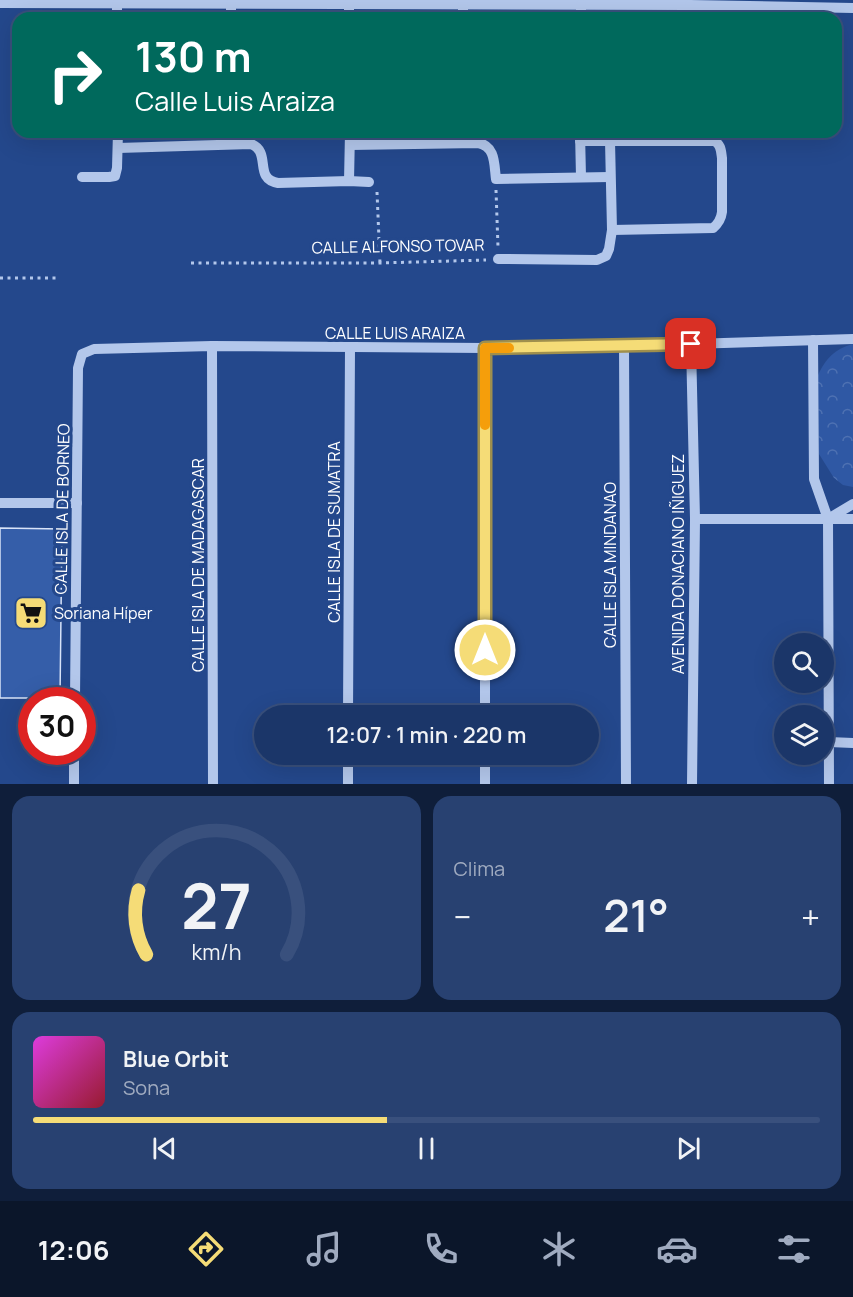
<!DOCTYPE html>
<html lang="es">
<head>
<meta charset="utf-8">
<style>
	:root { --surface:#1b3669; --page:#284171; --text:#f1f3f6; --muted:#a0abc0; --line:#39507d; --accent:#f5dc77 }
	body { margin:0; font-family:Manrope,sans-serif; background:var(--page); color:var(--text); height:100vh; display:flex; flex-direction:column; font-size:22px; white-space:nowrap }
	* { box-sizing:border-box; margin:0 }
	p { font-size:20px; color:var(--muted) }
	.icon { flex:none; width:33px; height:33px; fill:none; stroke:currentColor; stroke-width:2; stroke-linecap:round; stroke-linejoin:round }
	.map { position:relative; height:784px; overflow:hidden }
	.drawer { display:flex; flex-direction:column; gap:12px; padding:12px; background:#0f1e3a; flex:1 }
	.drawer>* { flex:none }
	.banner { position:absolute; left:12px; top:12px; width:830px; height:126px; border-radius:18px; box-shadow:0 6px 24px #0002,0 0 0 2px var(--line); background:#00695c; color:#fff; overflow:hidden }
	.tools { position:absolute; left:774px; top:633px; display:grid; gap:12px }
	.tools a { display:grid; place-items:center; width:60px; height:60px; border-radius:50%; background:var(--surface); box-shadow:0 6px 24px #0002,0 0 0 2px var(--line); font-size:30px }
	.speed { position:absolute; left:18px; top:687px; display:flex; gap:12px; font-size:30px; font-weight:700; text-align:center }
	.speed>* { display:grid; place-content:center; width:78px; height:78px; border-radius:50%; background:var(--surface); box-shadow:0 6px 24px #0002,0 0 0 2px var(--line); line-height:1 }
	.speed .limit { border:9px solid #d22; background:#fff; color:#111 }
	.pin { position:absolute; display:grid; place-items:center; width:51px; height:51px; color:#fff; margin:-26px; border-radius:12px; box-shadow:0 3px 9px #0006 }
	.me { position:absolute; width:66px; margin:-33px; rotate:0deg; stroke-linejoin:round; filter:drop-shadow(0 0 4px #0008) }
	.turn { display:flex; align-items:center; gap:21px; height:126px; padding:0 24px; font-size:27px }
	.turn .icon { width:78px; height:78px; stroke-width:2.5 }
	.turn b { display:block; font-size:42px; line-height:51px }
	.big { font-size:45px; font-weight:600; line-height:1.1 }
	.drawer .tile { flex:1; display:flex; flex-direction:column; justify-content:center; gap:9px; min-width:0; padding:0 21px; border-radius:18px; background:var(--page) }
	.drawer .dial { align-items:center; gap:0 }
	.dial svg { height:156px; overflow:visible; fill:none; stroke:var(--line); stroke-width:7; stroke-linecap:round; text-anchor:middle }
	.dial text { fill:var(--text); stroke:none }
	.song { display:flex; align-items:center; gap:18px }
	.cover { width:72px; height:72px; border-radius:9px; background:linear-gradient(135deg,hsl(300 70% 55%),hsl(350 70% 35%)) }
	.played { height:6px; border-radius:3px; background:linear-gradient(90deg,var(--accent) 45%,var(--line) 45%) }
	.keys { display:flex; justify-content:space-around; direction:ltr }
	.heat { display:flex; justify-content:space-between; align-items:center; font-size:33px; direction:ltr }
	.drawer .tiles { flex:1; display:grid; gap:12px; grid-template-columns:1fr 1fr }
	.tile:last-child { grid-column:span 2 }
	.trip { position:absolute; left:254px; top:705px; width:345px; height:60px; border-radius:30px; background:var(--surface); box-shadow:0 6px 24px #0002,0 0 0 2px var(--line); font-weight:600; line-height:60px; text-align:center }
	.dock { display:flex; height:96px; justify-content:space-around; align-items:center; background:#0b162a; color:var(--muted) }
	.dock .icon { width:42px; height:42px }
	.dock .on { color:var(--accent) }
	.dock b { font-size:27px; color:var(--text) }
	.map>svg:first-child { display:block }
	.park { fill:url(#park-crowns) }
	.building { fill:#355ea9; stroke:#d8e3f8; stroke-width:1.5 }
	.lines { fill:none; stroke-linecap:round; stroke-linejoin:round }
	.path { stroke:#b3c7eb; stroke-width:3; stroke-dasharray:3 4.5; stroke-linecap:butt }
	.minor { stroke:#b3c7eb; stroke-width:10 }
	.route-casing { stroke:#9f8f4d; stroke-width:15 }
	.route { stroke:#f5dc77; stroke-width:10 }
	.slow { stroke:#f59e0b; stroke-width:10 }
	.labels { text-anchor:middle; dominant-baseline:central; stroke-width:6; stroke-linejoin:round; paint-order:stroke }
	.street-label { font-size:16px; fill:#fff; stroke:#24488c }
	.poi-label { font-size:16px; fill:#fff; stroke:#24488c; text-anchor:start }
</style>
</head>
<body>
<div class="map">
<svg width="853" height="784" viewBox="0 0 853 784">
	<defs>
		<pattern id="park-crowns" width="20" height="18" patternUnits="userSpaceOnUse" patternTransform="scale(1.5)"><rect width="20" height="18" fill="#2f58a4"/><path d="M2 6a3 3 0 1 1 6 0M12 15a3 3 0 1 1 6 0" fill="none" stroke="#4e71b2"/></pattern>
	</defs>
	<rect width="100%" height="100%" fill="#24488c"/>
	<path class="park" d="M853 344V487L843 485 834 478 819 454 818 375C826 358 835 349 853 344Z"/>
	<polygon class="building" points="0,528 62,529 60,698 0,698"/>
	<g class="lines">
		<g class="path">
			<polyline points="496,190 498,247"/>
			<polyline points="377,192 380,263"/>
			<polyline points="191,263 380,263 486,260"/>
			<polyline points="0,278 57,278"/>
		</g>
		<g class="minor">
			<polyline points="0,3 690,5 853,8"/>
			<polyline points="117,4 117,18"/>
			<polyline points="349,4 349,18"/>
			<polyline points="231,18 231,4"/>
			<polyline points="463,18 463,4"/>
			<polyline points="581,18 581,5"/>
			<polyline points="690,18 690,5"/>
			<polyline points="580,132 581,177"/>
			<path d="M580 141H714C721 144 721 151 722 158V212C721 220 718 224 713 228L612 230"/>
			<path d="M350 145 478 143C496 146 494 165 496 179L610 177"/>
			<path d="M118 148 251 144C272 152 253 179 278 183L349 181 369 182"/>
			<polyline points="82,177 109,177 115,176 117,168 118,132"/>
			<polyline points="349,181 350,132"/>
			<polyline points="498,259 597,260 606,256 609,249 612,230 610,141"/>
			<polyline points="813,340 814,479 828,519 829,784"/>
			<polyline points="691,344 695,519 692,784"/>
			<polyline points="624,345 626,784"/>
			<polyline points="212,346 213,784"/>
			<polyline points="485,348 485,716"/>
			<polyline points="0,503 77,503"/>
			<polyline points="695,519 853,519"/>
			<polyline points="828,519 853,504"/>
			<polyline points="75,700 78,368 82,354 94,349 212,346 485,348 691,344 853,339"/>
			<polyline points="348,716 350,348"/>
			<polyline points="829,742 853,743"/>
			<polyline points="485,754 485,784"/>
			<polyline points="74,784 74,752"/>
			<polyline points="348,784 348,754"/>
		</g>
	</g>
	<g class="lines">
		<g class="route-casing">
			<polyline id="route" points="485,650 485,348 691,344"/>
		</g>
		<use href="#route" class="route"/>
		<polyline class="slow" points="485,425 485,348 509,348"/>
	</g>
	<defs>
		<g id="supermarket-square" transform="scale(1.725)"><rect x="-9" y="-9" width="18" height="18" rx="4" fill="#f5dc77" stroke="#24488c"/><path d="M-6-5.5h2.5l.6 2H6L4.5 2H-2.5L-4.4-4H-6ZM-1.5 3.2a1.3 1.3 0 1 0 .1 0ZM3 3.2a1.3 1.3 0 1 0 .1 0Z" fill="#111"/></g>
	</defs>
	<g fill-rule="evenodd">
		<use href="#supermarket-square" x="31" y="613"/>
	</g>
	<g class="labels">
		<g class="street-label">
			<text transform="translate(398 246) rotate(-1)">CALLE ALFONSO TOVAR</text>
			<text x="395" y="333">CALLE LUIS ARAIZA</text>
			<text transform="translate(62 509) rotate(-89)">CALLE ISLA DE BORNEO</text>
			<text transform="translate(334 532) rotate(-90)">CALLE ISLA DE SUMATRA</text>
			<text transform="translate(678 564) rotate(-90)">AVENIDA DONACIANO IÑIGUEZ</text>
			<text transform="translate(198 565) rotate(-90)">CALLE ISLA DE MADAGASCAR</text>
			<text transform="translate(610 565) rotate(-90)">CALLE ISLA MINDANAO</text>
		</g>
		<g class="poi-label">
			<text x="54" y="613">Soriana Híper</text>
		</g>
	</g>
</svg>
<div class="tools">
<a><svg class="icon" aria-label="search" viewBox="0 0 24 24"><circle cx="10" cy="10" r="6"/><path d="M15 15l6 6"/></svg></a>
<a><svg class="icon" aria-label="layers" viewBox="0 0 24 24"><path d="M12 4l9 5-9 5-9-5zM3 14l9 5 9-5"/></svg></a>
</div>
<div class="speed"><div class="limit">30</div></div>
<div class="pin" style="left:691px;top:344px;background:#d93025"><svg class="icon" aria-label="arrive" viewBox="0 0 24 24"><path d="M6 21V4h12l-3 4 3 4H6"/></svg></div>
<svg class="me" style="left:485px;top:650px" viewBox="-20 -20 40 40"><circle r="17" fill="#f5dc77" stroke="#fff" stroke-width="3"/><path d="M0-11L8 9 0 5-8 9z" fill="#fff"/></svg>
<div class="trip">12:07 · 1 min · 220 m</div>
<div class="banner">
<div class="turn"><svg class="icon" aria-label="right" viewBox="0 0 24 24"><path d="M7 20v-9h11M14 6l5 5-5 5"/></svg><div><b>130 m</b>Calle Luis Araiza</div></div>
</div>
</div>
<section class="drawer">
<div class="tiles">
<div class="tile dial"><svg viewBox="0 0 100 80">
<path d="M14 69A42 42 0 1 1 86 69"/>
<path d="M14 69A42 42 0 0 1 10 36" stroke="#f5dc77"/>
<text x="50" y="56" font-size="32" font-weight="700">27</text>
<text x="50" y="72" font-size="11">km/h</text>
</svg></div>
<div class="tile"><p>Clima</p>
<div class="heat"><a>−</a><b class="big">21°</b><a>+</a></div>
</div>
<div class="tile">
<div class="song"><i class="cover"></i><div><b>Blue Orbit</b><p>Sona</p></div></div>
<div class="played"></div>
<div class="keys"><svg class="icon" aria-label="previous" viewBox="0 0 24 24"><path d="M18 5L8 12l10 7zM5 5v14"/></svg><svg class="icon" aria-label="pause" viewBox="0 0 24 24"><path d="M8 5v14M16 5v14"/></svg><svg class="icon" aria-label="next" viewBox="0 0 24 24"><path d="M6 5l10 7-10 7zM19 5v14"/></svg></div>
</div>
</div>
</section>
<nav class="dock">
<b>12:06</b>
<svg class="icon on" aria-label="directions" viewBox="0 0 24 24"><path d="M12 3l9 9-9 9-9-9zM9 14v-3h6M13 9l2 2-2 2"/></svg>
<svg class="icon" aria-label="music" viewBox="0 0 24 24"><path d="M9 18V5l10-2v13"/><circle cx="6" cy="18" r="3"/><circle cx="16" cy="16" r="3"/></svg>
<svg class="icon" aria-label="phone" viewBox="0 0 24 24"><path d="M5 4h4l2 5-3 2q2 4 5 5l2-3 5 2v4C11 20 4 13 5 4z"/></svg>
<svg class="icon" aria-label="climate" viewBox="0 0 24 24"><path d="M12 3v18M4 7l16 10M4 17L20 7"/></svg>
<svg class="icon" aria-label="car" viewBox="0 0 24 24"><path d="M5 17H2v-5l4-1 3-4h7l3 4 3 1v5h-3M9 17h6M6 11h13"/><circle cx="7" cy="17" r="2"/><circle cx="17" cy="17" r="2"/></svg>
<svg class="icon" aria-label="filters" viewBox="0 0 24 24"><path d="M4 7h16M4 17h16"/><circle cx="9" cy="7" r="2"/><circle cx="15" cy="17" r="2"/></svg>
</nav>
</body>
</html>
